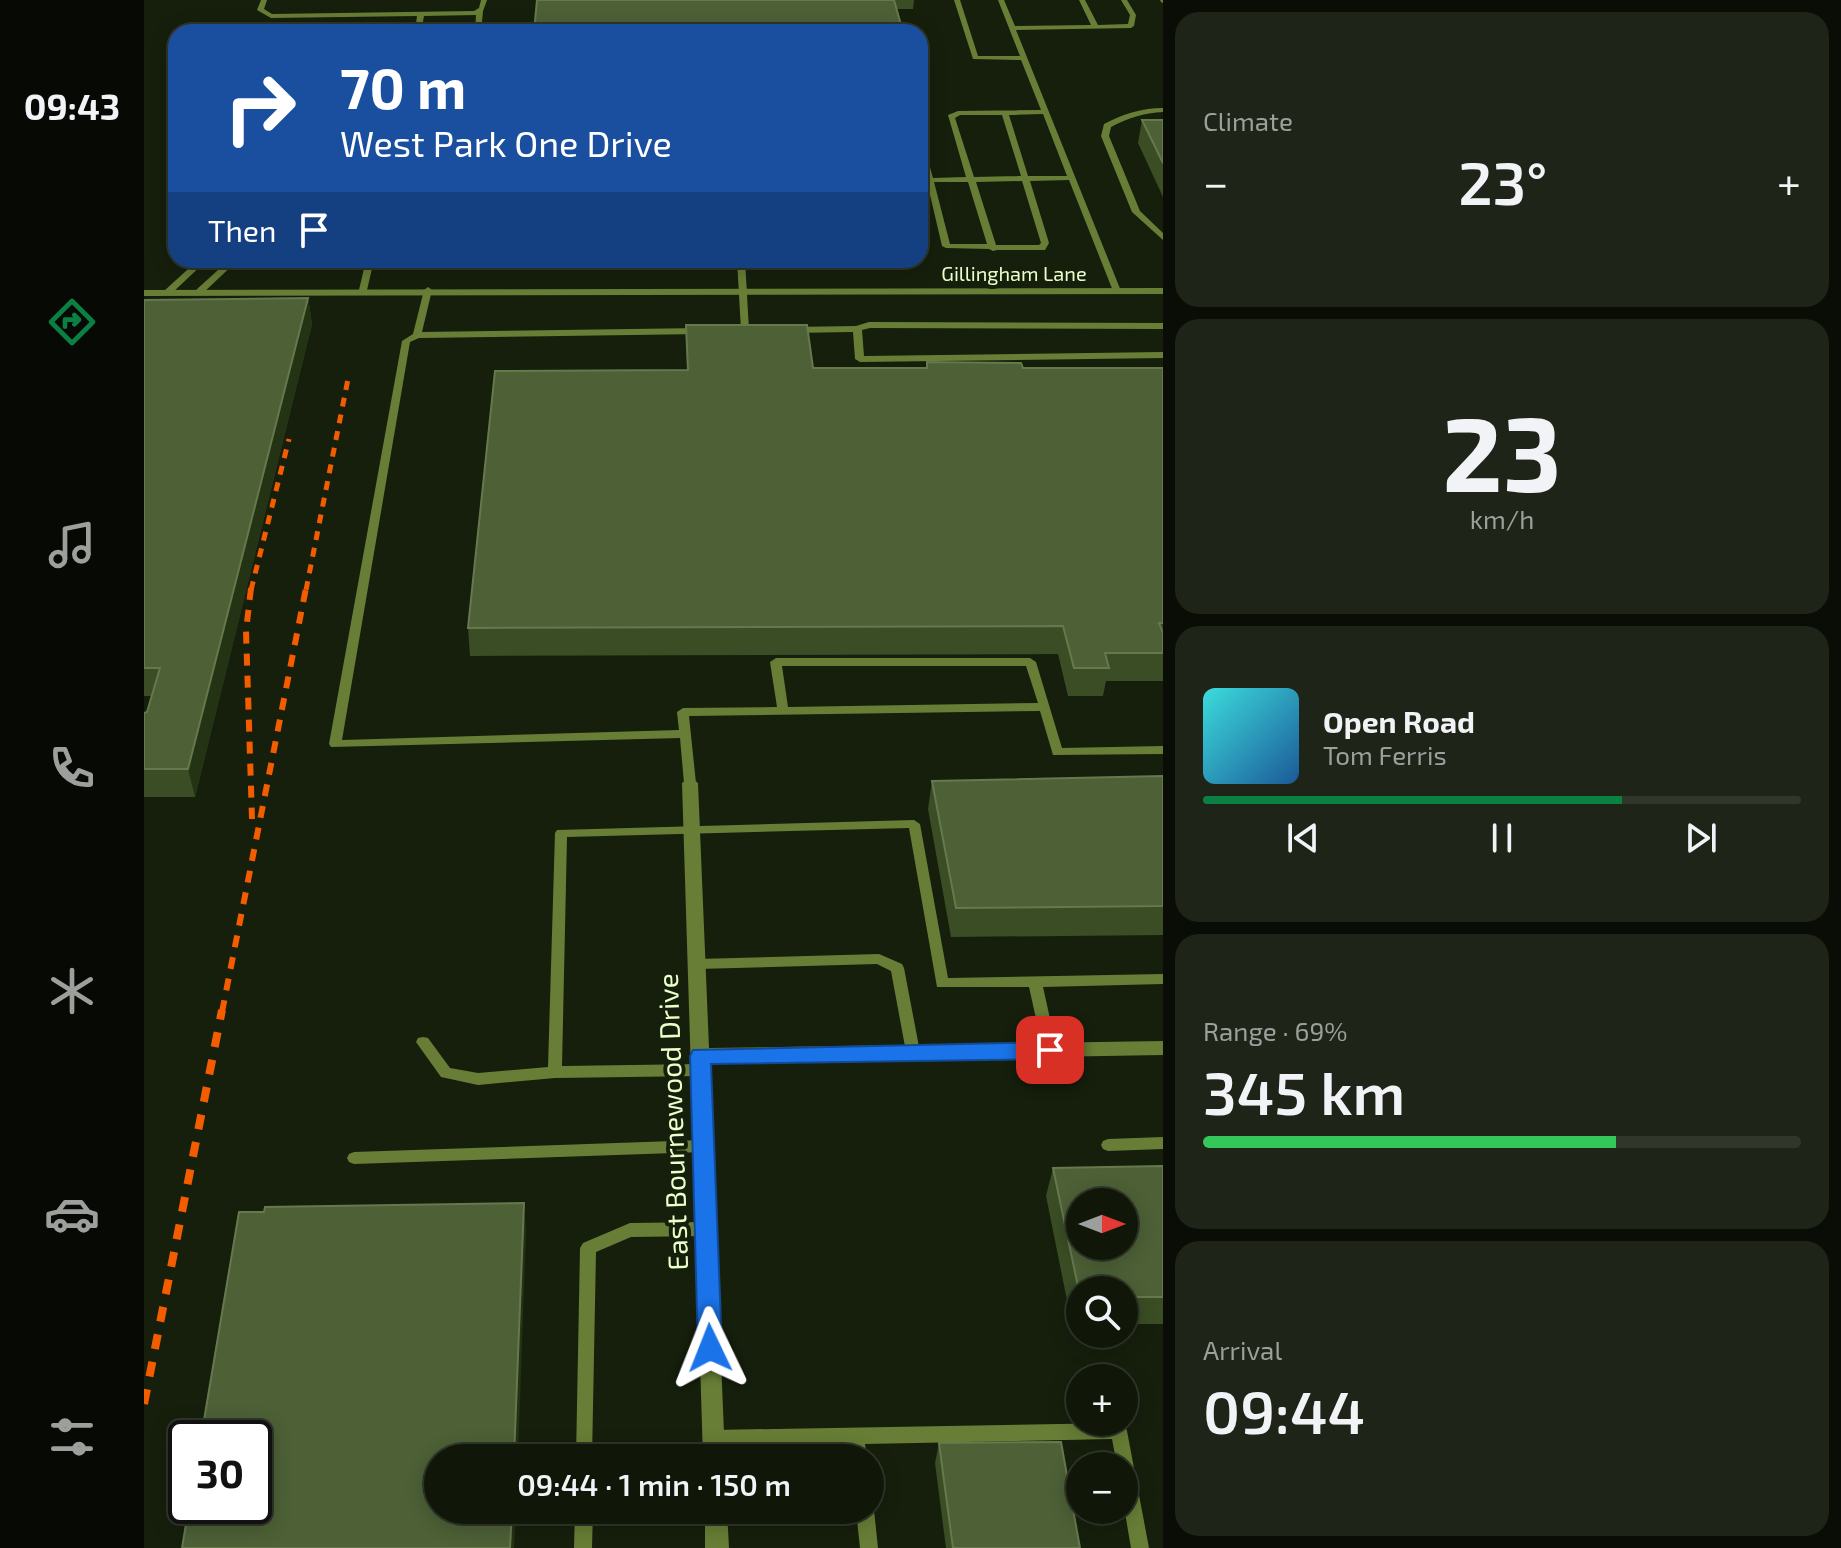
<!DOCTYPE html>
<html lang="en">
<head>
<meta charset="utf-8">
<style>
	:root { --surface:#101709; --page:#1e2417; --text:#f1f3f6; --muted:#9c9f9c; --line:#30362a; --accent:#0b8043 }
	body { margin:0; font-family:"Exo 2",sans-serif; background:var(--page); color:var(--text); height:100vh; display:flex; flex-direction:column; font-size:30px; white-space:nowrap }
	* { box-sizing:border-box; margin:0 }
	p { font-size:26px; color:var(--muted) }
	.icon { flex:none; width:44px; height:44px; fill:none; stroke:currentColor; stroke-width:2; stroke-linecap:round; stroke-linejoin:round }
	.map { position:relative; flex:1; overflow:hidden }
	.sheet { display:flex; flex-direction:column; gap:12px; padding:12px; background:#090d05; width:678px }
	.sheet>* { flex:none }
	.banner { position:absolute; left:24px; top:24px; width:760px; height:244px; border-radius:24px; box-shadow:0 4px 20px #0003,0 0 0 2px var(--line); background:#1a4fa0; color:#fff; overflow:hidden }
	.needle { width:52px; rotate:90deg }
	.buttons { position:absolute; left:922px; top:1188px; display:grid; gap:16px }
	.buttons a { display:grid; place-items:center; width:72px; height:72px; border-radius:50%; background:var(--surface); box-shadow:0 4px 20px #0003,0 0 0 2px var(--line); font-size:40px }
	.speed { position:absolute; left:24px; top:1420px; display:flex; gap:16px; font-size:40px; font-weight:700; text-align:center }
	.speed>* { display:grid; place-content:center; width:104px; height:104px; border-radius:50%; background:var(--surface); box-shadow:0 4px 20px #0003,0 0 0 2px var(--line); line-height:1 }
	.speed .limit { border:4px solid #111; border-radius:12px; background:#fff; color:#111 }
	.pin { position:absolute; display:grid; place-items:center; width:68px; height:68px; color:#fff; margin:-34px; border-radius:16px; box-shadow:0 4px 12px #0006 }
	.me { position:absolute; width:88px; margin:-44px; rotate:358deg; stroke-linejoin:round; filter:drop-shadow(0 0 6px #0008) }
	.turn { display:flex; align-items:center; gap:28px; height:168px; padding:0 40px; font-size:36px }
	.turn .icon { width:104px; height:104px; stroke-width:2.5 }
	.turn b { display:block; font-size:56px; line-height:68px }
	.then { display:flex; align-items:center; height:76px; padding:0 40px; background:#0003; gap:16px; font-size:30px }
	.big { font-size:60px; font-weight:600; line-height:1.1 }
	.sheet .card { flex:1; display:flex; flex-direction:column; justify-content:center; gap:12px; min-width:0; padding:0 28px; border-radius:24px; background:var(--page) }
	.sheet .dial { align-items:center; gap:0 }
	.dial b { font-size:104px; line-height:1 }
	.song { display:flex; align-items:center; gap:24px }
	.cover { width:96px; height:96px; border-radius:12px; background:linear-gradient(135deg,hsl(180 70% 55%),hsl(210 70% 35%)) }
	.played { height:8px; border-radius:4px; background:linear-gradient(90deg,var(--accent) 70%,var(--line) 70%) }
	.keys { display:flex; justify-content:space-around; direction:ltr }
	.heat { display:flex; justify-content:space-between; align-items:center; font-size:44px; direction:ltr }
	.charge { height:12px; border-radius:6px; background:linear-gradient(90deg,#34c759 69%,var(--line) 0) }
	.trip { position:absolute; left:280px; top:1444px; width:460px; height:80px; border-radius:40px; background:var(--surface); box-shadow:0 4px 20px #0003,0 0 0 2px var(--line); font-weight:600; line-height:80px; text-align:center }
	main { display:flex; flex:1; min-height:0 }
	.dock { display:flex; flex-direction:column; width:144px; justify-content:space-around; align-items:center; background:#060904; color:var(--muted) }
	.dock .icon { width:56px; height:56px }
	.dock .on { color:var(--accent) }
	.dock b { font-size:36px; color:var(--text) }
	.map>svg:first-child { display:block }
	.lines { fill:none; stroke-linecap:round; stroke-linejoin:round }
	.service { fill:#687e36; fill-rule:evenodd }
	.minor { fill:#687e36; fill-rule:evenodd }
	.tertiary { fill:#687e36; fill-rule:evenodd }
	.rail-far2 { stroke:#f45c00; stroke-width:5; stroke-dasharray:9 8; stroke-linecap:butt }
	.rail-far1 { stroke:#f45c00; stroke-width:6; stroke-dasharray:12 10; stroke-linecap:butt }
	.rail { stroke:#f45c00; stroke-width:8; stroke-dasharray:15 13; stroke-linecap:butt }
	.wall { fill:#3a4d24 }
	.shaded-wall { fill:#243313 }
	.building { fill:#4d6036; stroke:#66794d; stroke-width:2; fill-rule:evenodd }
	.route { fill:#1a73e8; stroke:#114b97; stroke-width:2 }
	.labels { text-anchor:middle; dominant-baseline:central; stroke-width:8; stroke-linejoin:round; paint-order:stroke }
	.far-street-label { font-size:20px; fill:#eaffc9; stroke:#161f0c }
	.near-street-label { font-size:28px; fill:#eaffc9; stroke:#161f0c }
</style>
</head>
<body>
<main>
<nav class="dock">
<b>09:43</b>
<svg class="icon on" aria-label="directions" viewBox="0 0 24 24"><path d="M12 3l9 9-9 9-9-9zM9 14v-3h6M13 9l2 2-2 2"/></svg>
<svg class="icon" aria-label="music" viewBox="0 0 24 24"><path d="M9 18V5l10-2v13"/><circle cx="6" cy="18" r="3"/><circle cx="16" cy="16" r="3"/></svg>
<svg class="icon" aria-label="phone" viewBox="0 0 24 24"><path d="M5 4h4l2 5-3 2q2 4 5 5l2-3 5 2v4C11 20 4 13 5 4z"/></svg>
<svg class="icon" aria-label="climate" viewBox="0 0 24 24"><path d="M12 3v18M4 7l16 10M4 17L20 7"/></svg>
<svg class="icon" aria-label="car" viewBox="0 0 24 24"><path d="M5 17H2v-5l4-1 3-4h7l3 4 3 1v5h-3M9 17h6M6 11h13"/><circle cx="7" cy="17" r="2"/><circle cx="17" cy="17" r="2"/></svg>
<svg class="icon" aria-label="filters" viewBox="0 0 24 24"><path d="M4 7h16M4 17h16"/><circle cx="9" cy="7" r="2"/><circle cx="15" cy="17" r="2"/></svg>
</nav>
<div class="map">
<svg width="1019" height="1548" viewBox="0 0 1019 1548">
	<rect width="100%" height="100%" fill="#161f0c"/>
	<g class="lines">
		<g class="service">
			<polygon points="117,0 123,0 120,9 128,14 330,11 335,8 337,0 343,0 339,11 337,32 331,32 332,15 280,16 277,32 271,32 273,16 127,18 113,10"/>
			<path d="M810 0H816L834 56H876L854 0H860L871 26 947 25 935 0H941L954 25 984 24 986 15 977 0H983L992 15 990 26 987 28 872 30 977 291 976 293 969 291 925 180 886 181 905 243 901 250H853L849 251 845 249 802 248 798 246 783 182 776 181V177H781L776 159V144L780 146 789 178 822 177 804 115 814 111 897 110 877 60 829 59ZM899 114 923 176H884L865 115ZM816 115H858L877 176 830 177 811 118ZM878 181 897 243 895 245H852L832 182ZM790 182H824L843 244H806Z"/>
			<polygon points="1016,0 1019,0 1019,3 1017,2"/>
			<path d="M1019 108V112C1000 113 984 118 967 127L965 136 996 211 1019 233V240L988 212 957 136 960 124C979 114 998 108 1019 108Z"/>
			<polygon points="54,260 63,260 26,295 20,295 20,291"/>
			<polygon points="85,260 94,260 58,294 52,294 52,290"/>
			<polygon points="222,260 230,260 223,290 219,293 215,290"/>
			<polygon points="593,260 601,260 605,330 601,333 597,330"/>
			<path d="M284 287 288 290 278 332 558 328 562 331 558 334 275 338 266 342 198 740 535 730 533 712 539 708 633 707 626 662 632 658H886L892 662 918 748 1019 746V754L909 755 896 711 545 716 552 783 546 787 540 783 536 738 187 747 185 744 258 341 269 334 280 290ZM638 666H882L894 703 644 707Z"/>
			<polygon points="725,322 1019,323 1019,329 726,328 718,330 720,356 1019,352 1019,358 716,362 711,359 709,332 648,333 644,330 648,327 712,326"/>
			<polygon points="770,820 776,824 804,978 1019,974 1019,984 899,987 913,1050 911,1054 906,1056 901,1054 899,1050 885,987 793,987 765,828 423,837 418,1066 557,1064 562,1066 564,1070 562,1074 557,1076 411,1078 334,1085 297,1077 272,1042 274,1038 279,1037 284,1038 306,1068 334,1073 404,1067 411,833 413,830"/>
			<polygon points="735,954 758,964 760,968 776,1052 774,1056 769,1058 764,1056 762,1052 747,971 733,964 553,969 548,968 546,964 548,960 553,959"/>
			<polygon points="1019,1137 1019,1149 964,1151 959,1149 957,1145 959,1141 964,1139"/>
			<polygon points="559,1140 564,1142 566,1146 564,1150 559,1152 210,1164 205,1162 203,1158 205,1154 210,1152"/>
			<polygon points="562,1222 567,1224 570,1229 567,1234 562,1236 487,1237 452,1252 448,1458 432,1458 436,1248 439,1243 486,1223"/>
			<polygon points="975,1423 981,1425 983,1431 1005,1548 987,1548 980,1507 980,1466 973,1466 968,1439 721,1444 723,1458 707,1458 706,1451 699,1445 569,1446 563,1444 561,1438 563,1432 569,1430"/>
			<polygon points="726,1504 730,1510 734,1548 716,1548 712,1510 726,1510"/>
			<polygon points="431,1510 449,1510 448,1548 430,1548"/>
		</g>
		<g class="minor">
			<polygon points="546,777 554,783 565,1048 1019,1041 1019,1055 565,1063 581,1458 559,1458 538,783"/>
			<polygon points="561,1510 583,1510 585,1548 561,1548"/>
		</g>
		<polygon class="tertiary" points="1019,288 1019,294 0,296 0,290"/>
		<g class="rail-far2">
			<polyline points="107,590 145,439"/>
			<polyline points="162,590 204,379"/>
		</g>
		<g class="rail-far1">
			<polyline points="107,588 102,631 108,819"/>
			<polyline points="78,1012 162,588"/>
		</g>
		<polyline class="rail" points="0,1404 78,1010"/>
	</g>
	<g class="wall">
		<polygon points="393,0 770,0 769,9 753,9"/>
		<polygon points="776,48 779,58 776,81"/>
		<polygon points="776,96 781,118 779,141 776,141"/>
		<polygon points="998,120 1019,120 1019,197 994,143"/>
		<polygon points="164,298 168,324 51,797 0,797 0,713 3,712 8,696 0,696 0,300"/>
		<polygon points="542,325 669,368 1019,368 1019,681 962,681 959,696 924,696 914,654 326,656 324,628 543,370"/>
		<polygon points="1019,776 1019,935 807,937 784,809 788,781"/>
		<polygon points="1019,1166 1019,1324 980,1324 980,1290 936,1290 936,1325 928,1325 902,1196 909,1168"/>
		<polygon points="795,1443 936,1548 802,1548 791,1463"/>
	</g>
	<g class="shaded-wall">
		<polygon points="164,298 168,324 51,797 44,769"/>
		<polygon points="380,1203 382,1230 374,1458 370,1458"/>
		<polygon points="368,1510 372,1510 370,1548 366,1548"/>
	</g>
	<g class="building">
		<polygon points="393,0 750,0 759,32 390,32"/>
		<polygon points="776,96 781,118 776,118"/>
		<polygon points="998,120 1019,120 1019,163"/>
		<polygon points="164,298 44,769 0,769 0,713 3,712 16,668 0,668 0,300"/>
		<polygon points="542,325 663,325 669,368 783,368 783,362 877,363 879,368 1019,368 1019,623 1015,623 1019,633 1019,653 961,653 965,668 930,668 919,626 324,628 351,371 544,370"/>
		<polygon points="1019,776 1019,906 812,908 788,781"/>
		<path d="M1019 1166V1297H980V1290H936V1296L909 1168ZM936 1202H980V1246H936Z"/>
		<polygon points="380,1203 370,1458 294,1458 294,1510 368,1510 366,1548 38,1548 45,1506 110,1506 110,1438 57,1438 95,1212 120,1212 121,1207"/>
		<polygon points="917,1442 936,1548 809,1548 795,1443"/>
	</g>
	<polygon class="route" points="906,1042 914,1044 917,1050 914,1056 906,1059 567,1064 578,1348 575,1356 566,1359 557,1356 554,1348 546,1056 549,1050"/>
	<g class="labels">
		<g class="far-street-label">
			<text x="870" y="273">Gillingham Lane</text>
		</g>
		<g class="near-street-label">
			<text transform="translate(528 1122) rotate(-92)">East Bournewood Drive</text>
		</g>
	</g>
</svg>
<div class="buttons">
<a><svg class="needle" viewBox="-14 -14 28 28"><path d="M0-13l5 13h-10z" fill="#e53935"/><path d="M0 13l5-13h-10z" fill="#9c9f9c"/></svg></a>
<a><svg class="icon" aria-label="search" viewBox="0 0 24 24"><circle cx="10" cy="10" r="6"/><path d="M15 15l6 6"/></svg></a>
<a>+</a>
<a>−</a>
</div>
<div class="speed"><div class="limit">30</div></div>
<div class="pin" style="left:906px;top:1050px;background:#d93025"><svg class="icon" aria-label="arrive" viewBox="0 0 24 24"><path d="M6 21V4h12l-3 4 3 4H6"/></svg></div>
<svg class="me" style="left:566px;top:1348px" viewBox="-20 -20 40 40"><path d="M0-17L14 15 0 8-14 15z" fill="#1a73e8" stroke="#fff" stroke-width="4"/></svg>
<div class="trip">09:44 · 1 min · 150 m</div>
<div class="banner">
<div class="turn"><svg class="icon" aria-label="right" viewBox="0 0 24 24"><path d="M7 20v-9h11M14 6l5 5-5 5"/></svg><div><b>70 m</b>West Park One Drive</div></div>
<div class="then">Then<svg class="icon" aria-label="arrive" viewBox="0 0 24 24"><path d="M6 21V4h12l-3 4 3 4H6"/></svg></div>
</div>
</div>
<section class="sheet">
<div class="card"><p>Climate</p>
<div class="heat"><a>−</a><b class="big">23°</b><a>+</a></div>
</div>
<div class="card dial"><b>23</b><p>km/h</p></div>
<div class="card">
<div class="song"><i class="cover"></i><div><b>Open Road</b><p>Tom Ferris</p></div></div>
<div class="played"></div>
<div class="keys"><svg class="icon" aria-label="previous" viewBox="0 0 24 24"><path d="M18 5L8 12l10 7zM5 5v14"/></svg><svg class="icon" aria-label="pause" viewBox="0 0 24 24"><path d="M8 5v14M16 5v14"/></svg><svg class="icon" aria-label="next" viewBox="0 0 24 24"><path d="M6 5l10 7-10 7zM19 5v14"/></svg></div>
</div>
<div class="card"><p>Range · 69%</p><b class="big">345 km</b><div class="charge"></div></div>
<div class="card"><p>Arrival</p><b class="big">09:44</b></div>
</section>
</main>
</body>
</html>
